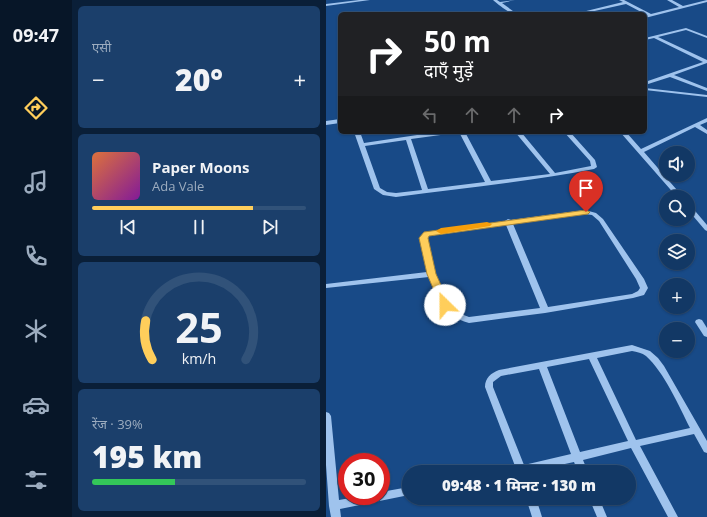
<!DOCTYPE html>
<html lang="hi">
<head>
<meta charset="utf-8">
<style>
	:root { --surface:#123865; --page:#1b3f6b; --text:#f1f3f6; --muted:#9cacbf; --line:#315279; --accent:#ffce5b }
	body { margin:0; font-family:"Open Sans","Noto Sans Devanagari",sans-serif; background:var(--page); color:var(--text); height:100vh; display:flex; flex-direction:column; font-size:15px; white-space:nowrap }
	* { box-sizing:border-box; margin:0 }
	p { font-size:13px; color:var(--muted) }
	.icon { flex:none; width:22px; height:22px; fill:none; stroke:currentColor; stroke-width:2; stroke-linecap:round; stroke-linejoin:round }
	.map { position:relative; flex:1; overflow:hidden }
	.panel { display:flex; flex-direction:column; gap:6px; padding:6px; background:#0a1f38; width:254px }
	.panel>* { flex:none }
	.top-card { position:absolute; left:12px; top:12px; width:309px; height:122px; border-radius:6px; box-shadow:0 1px 3px #0004,0 0 0 1px var(--line); background:#202124; color:#fff; overflow:hidden }
	.buttons { position:absolute; left:333px; top:146px; display:grid; gap:8px }
	.buttons a { display:grid; place-items:center; width:36px; height:36px; border-radius:50%; background:var(--surface); box-shadow:0 1px 3px #0004,0 0 0 1px var(--line); font-size:20px }
	.speed { position:absolute; left:12px; top:453px; display:flex; gap:8px; font-size:20px; font-weight:700; text-align:center }
	.speed>* { display:grid; place-content:center; width:52px; height:52px; border-radius:50%; background:var(--surface); box-shadow:0 1px 3px #0004,0 0 0 1px var(--line); line-height:1 }
	.speed .limit { border:6px solid #d22; background:#fff; color:#111 }
	.pin { position:absolute; display:grid; place-items:center; width:34px; height:34px; color:#fff; margin:-41px -17px; border-radius:50% 50% 50% 0; rotate:-45deg; box-shadow:0 0 4px #0007 }
	.pin .icon { rotate:45deg }
	.me { position:absolute; width:44px; margin:-22px; rotate:337deg; stroke-linejoin:round; filter:drop-shadow(0 0 3px #0008) }
	.turn { display:flex; align-items:center; gap:14px; height:84px; padding:0 20px; font-size:18px }
	.turn .icon { width:52px; height:52px; stroke-width:2.5 }
	.turn b { display:block; font-size:28px; line-height:34px }
	.lanes { display:flex; align-items:center; height:38px; padding:0 20px; background:#0003; justify-content:center; gap:20px; direction:ltr }
	.lanes .off { opacity:.35 }
	.big { font-size:30px; font-weight:800; line-height:1.1 }
	.panel .card { flex:1; display:flex; flex-direction:column; justify-content:center; gap:6px; min-width:0; padding:0 14px; border-radius:6px; background:var(--page) }
	.panel .dial { align-items:center; gap:0 }
	.dial svg { height:104px; overflow:visible; fill:none; stroke:var(--line); stroke-width:7; stroke-linecap:round; text-anchor:middle }
	.dial text { fill:var(--text); stroke:none }
	.song { display:flex; align-items:center; gap:12px }
	.cover { width:48px; height:48px; border-radius:6px; background:linear-gradient(135deg,hsl(20 70% 55%),hsl(290 70% 35%)) }
	.played { height:4px; border-radius:2px; background:linear-gradient(90deg,var(--accent) 75%,var(--line) 75%) }
	.keys { display:flex; justify-content:space-around; direction:ltr }
	.heat { display:flex; justify-content:space-between; align-items:center; font-size:22px; direction:ltr }
	.charge { height:6px; border-radius:3px; background:linear-gradient(90deg,#34c759 39%,var(--line) 0) }
	.trip { position:absolute; left:76px; top:465px; width:234px; height:40px; border-radius:20px; background:var(--surface); box-shadow:0 1px 3px #0004,0 0 0 1px var(--line); font-weight:800; line-height:40px; text-align:center }
	main { display:flex; flex:1; min-height:0 }
	.menu { display:flex; flex-direction:column; width:72px; justify-content:space-around; align-items:center; background:#071628; color:var(--muted) }
	.menu .icon { width:28px; height:28px }
	.menu .on { color:var(--accent) }
	.menu b { font-size:18px; color:var(--text) }
	.map>svg:first-child { display:block }
	.lines { fill:none; stroke-linecap:round; stroke-linejoin:round }
	.minor { fill:#9fc3ed; fill-rule:evenodd }
	.route { fill:#ffce5b; stroke:#a6863b }
	.slow { fill:#f59e0b }
</style>
</head>
<body>
<main>
<nav class="menu">
<b>09:47</b>
<svg class="icon on" aria-label="directions" viewBox="0 0 24 24"><path d="M12 3l9 9-9 9-9-9zM9 14v-3h6M13 9l2 2-2 2"/></svg>
<svg class="icon" aria-label="music" viewBox="0 0 24 24"><path d="M9 18V5l10-2v13"/><circle cx="6" cy="18" r="3"/><circle cx="16" cy="16" r="3"/></svg>
<svg class="icon" aria-label="phone" viewBox="0 0 24 24"><path d="M5 4h4l2 5-3 2q2 4 5 5l2-3 5 2v4C11 20 4 13 5 4z"/></svg>
<svg class="icon" aria-label="climate" viewBox="0 0 24 24"><path d="M12 3v18M4 7l16 10M4 17L20 7"/></svg>
<svg class="icon" aria-label="car" viewBox="0 0 24 24"><path d="M5 17H2v-5l4-1 3-4h7l3 4 3 1v5h-3M9 17h6M6 11h13"/><circle cx="7" cy="17" r="2"/><circle cx="17" cy="17" r="2"/></svg>
<svg class="icon" aria-label="filters" viewBox="0 0 24 24"><path d="M4 7h16M4 17h16"/><circle cx="9" cy="7" r="2"/><circle cx="15" cy="17" r="2"/></svg>
</nav>
<section class="panel">
<div class="card"><p>एसी</p>
<div class="heat"><a>−</a><b class="big">20°</b><a>+</a></div>
</div>
<div class="card">
<div class="song"><i class="cover"></i><div><b>Paper Moons</b><p>Ada Vale</p></div></div>
<div class="played"></div>
<div class="keys"><svg class="icon" aria-label="previous" viewBox="0 0 24 24"><path d="M18 5L8 12l10 7zM5 5v14"/></svg><svg class="icon" aria-label="pause" viewBox="0 0 24 24"><path d="M8 5v14M16 5v14"/></svg><svg class="icon" aria-label="next" viewBox="0 0 24 24"><path d="M6 5l10 7-10 7zM19 5v14"/></svg></div>
</div>
<div class="card dial"><svg viewBox="0 0 100 80">
<path d="M14 69A42 42 0 1 1 86 69"/>
<path d="M14 69A42 42 0 0 1 9 39" stroke="#ffce5b"/>
<text x="50" y="56" font-size="32" font-weight="700">25</text>
<text x="50" y="72" font-size="11">km/h</text>
</svg></div>
<div class="card"><p>रेंज · 39%</p><b class="big">195 km</b><div class="charge"></div></div>
</section>
<div class="map">
<svg width="381" height="517" viewBox="0 0 381 517">
	<rect width="100%" height="100%" fill="#184a87"/>
	<g class="lines">
		<g class="minor">
			<polygon points="33,0 44,0 0,6 0,4"/>
			<path d="M167 0H171L174 2 189 0 176 3 191 14C183 14 173 5 167 0Z"/>
			<polygon points="293,0 298,0 325,14 353,7 341,0 346,0 357,6 381,0 381,2 319,18 319,16 321,15 319,14 300,4 255,14 248,14 297,2"/>
			<polygon points="360,28 381,36 381,38 360,30 332,37 381,60 381,63 348,75 381,88 381,91 344,77 319,85 319,82 377,62 328,38 319,40 319,38"/>
			<polygon points="12,67 14,67 14,76 12,75"/>
			<polygon points="319,88 381,95 381,97 319,90"/>
			<polygon points="381,118 381,122 374,125 381,130 381,134 369,127 318,152 357,197 351,197 294,132 300,132 315,149"/>
			<polygon points="14,119 14,123 0,125 0,121"/>
			<path d="M28 132H34L38 143 111 132H125L122 134 85 139 102 189 159 182 133 132H139L165 181 224 174 189 132H195L229 173 265 166 264 161 238 132H244L269 160 271 167 268 169C202 182 136 188 70 197L57 195 48 189ZM80 140 96 190 70 193 61 192 54 188 39 146Z"/>
			<polygon points="362,204 364,205 381,225 381,231 379,230 362,210"/>
			<path d="M259 210 270 213 277 219 318 279 322 288 318 295 307 298 219 313 143 323C116 315 113 300 103 277L0 288V284L101 272 94 238 99 233 179 221 182 219 185 220ZM259 214 266 215 273 221 310 279 314 288 312 291 306 294 222 307 187 224ZM180 225 214 308 143 317C112 307 107 266 100 238L103 236Z"/>
			<polygon points="373,319 376,320 381,328 381,337 378,336 369,322 370,320"/>
			<path d="M306 345 324 351 332 358 338 366 381 441V453L378 452 368 434 314 446 352 517H342L305 448 257 460 262 472H252L248 462 202 472H176L178 469 189 466 159 387C159 378 165 373 173 370ZM306 351C311 352 316 353 320 356 338 372 353 406 364 428L310 440 271 358ZM263 359 302 441 254 452 221 367ZM213 369 245 454 198 465 167 387V382L175 376Z"/>
			<polygon points="0,412 3,413 5,416 13,500 36,496 55,496 55,492 83,487 83,495 14,509 15,517 5,517 3,506 0,465"/>
			<polygon points="200,498 210,498 216,517 206,517"/>
			<polygon points="263,498 273,498 281,517 271,517"/>
		</g>
	</g>
	<polygon class="route" points="260,210 264,212 262,214 103,236 102,238 110,274 124,305 122,307 115,307 101,274 93,238 98,232"/>
	<polygon class="slow" points="161,222 166,224 164,226 115,234 110,231 115,228"/>
</svg>
<div class="buttons">
<a><svg class="icon" aria-label="sound" viewBox="0 0 24 24"><path d="M4 9h4l5-4v14l-5-4H4zM17 9q2 3 0 6"/></svg></a>
<a><svg class="icon" aria-label="search" viewBox="0 0 24 24"><circle cx="10" cy="10" r="6"/><path d="M15 15l6 6"/></svg></a>
<a><svg class="icon" aria-label="layers" viewBox="0 0 24 24"><path d="M12 4l9 5-9 5-9-5zM3 14l9 5 9-5"/></svg></a>
<a>+</a>
<a>−</a>
</div>
<div class="speed"><div class="limit">30</div></div>
<div class="pin" style="left:260px;top:212px;background:#d93025"><svg class="icon" aria-label="arrive" viewBox="0 0 24 24"><path d="M6 21V4h12l-3 4 3 4H6"/></svg></div>
<svg class="me" style="left:119px;top:305px" viewBox="-20 -20 40 40"><circle r="19" fill="#fff"/><path d="M0-13L10 11 0 6-10 11z" fill="#ffce5b"/></svg>
<div class="trip">09:48 · 1 मिनट · 130 m</div>
<div class="top-card">
<div class="turn"><svg class="icon" aria-label="right" viewBox="0 0 24 24"><path d="M7 20v-9h11M14 6l5 5-5 5"/></svg><div><b>50 m</b>दाएँ मुड़ें</div></div>
<div class="lanes"><svg class="icon off" aria-label="left" viewBox="0 0 24 24"><path d="M17 20v-9H6M10 6l-5 5 5 5"/></svg><svg class="icon off" aria-label="ahead" viewBox="0 0 24 24"><path d="M12 20V5M6 11l6-6 6 6"/></svg><svg class="icon off" aria-label="ahead" viewBox="0 0 24 24"><path d="M12 20V5M6 11l6-6 6 6"/></svg><svg class="icon" aria-label="right" viewBox="0 0 24 24"><path d="M7 20v-9h11M14 6l5 5-5 5"/></svg></div>
</div>
</div>
</main>
</body>
</html>
